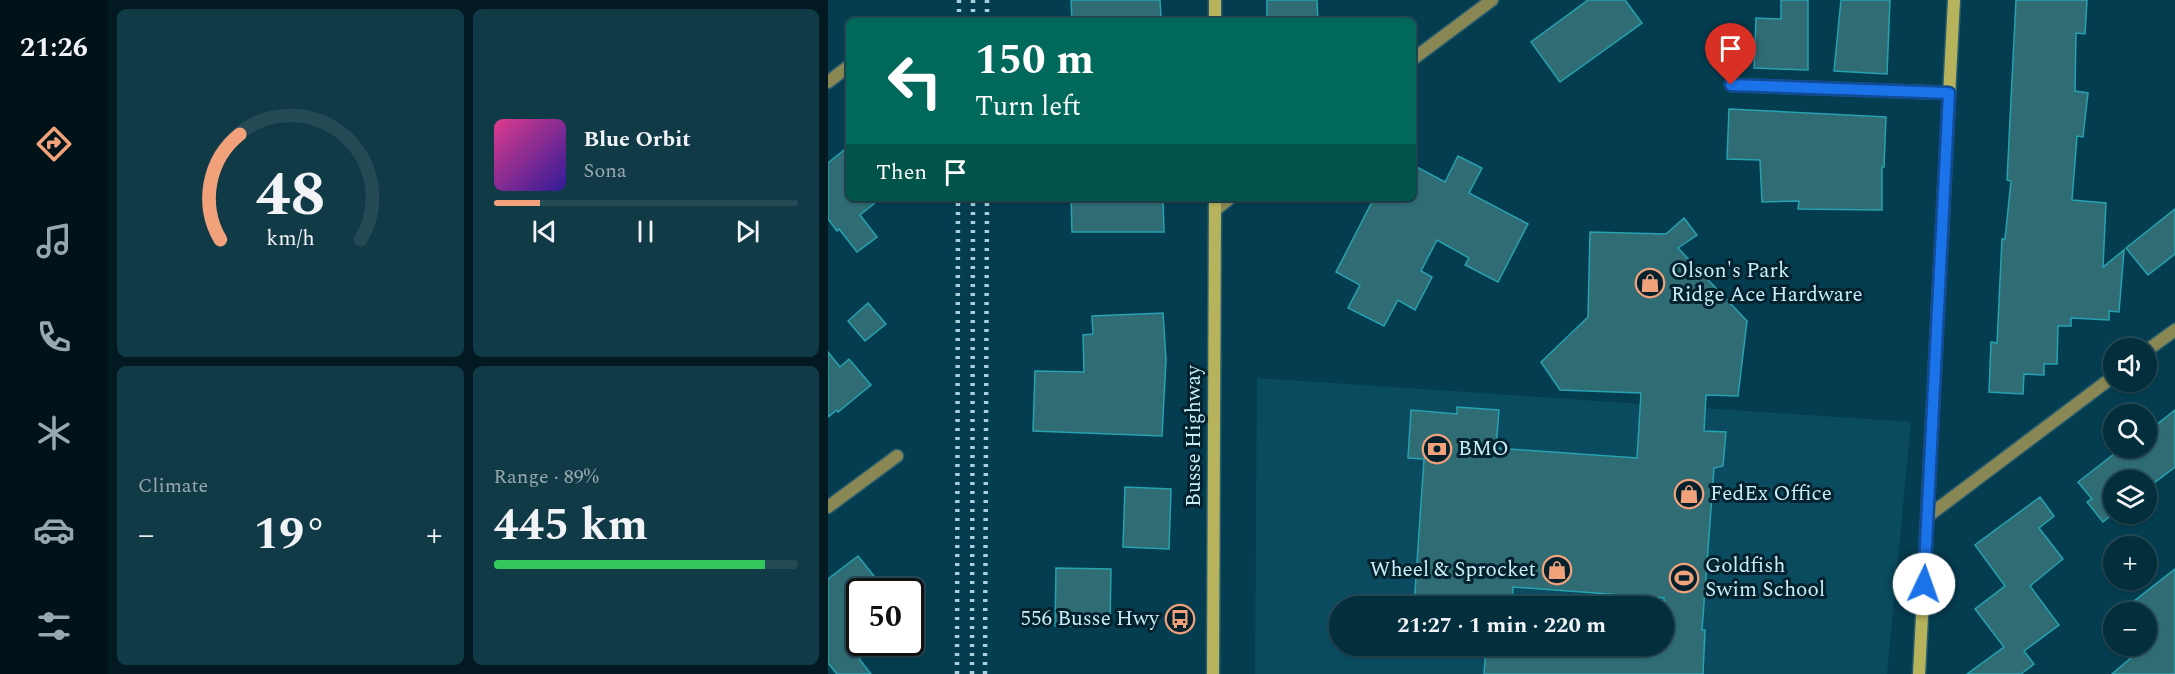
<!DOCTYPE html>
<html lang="en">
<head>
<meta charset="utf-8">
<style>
	:root { --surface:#032e3c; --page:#113a47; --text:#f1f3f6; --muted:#97a8af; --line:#244a56; --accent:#f1a27b }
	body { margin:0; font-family:Spectral,serif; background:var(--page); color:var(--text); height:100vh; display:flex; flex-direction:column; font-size:22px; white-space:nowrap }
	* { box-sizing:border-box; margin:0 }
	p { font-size:20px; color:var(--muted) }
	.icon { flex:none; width:33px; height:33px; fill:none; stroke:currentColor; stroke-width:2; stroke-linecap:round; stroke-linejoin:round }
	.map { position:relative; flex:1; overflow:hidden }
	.drawer { display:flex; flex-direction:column; gap:9px; padding:9px; background:#021921; width:720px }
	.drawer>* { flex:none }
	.hud { position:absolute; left:18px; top:18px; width:570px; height:183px; border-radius:9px; box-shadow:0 2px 4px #0004,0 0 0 2px var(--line); background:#00695c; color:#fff; overflow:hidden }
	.controls { position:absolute; left:1275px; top:338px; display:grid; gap:12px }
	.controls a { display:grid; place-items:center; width:54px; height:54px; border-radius:50%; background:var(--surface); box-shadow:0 2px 4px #0004,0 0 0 2px var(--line); font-size:30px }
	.speed { position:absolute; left:18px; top:578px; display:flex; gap:12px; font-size:30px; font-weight:700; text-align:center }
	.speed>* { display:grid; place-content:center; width:78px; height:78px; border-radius:50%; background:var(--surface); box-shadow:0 2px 4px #0004,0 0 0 2px var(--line); line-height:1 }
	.speed .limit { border:3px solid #111; border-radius:9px; background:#fff; color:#111 }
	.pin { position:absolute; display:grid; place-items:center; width:51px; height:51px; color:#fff; margin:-62px -26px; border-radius:50% 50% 50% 0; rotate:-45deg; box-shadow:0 0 6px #0007 }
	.pin .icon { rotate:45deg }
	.me { position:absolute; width:66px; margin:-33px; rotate:3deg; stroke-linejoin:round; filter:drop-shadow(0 0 4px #0008) }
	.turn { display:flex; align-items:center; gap:21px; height:126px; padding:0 30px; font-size:27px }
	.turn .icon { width:78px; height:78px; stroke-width:2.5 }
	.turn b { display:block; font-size:42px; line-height:51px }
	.then { display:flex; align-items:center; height:57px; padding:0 30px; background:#0003; gap:12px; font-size:22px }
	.big { font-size:45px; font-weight:700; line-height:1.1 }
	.drawer .card { flex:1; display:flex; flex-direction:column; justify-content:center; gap:9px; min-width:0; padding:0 21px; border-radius:9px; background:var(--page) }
	.drawer .dial { align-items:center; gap:0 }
	.dial svg { height:156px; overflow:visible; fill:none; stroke:var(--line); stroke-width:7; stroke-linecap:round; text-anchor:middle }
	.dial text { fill:var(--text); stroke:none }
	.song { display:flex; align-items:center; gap:18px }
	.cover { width:72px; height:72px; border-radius:9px; background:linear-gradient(135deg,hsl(330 70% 55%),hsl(250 70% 35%)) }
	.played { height:6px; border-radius:3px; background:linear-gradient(90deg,var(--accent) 15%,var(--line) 15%) }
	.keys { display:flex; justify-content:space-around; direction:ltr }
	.heat { display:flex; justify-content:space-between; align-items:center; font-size:33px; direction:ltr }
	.charge { height:9px; border-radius:4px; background:linear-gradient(90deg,#34c759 89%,var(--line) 0) }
	.drawer .tiles { flex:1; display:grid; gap:9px; grid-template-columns:repeat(2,1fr) }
	.trip { position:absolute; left:501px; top:596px; width:345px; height:60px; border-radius:30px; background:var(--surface); box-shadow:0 2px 4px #0004,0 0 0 2px var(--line); font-weight:700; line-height:60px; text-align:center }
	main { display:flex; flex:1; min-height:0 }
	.tabs { display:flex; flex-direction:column; width:108px; justify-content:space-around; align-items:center; background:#011218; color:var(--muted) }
	.tabs .icon { width:42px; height:42px }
	.tabs .current { color:var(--accent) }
	.tabs b { font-size:27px; color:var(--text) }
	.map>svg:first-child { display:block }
	.built { fill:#0a4b60; fill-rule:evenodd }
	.building { fill:#2f6c74; stroke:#26a2b0; stroke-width:1.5 }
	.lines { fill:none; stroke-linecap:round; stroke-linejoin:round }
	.street-casing { stroke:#285d6f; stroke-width:15 }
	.secondary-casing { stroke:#285d6f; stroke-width:15 }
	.street { stroke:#898753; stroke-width:12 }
	.secondary { stroke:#b7b35d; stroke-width:12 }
	.rail { stroke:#a9d0df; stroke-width:4.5; stroke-dasharray:3 6; stroke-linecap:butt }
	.route-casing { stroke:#114b97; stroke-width:15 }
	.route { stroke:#1a73e8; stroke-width:10 }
	.labels { text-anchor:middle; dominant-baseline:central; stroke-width:6; stroke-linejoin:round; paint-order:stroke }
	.poi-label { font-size:21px; fill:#caedfc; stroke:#03222d; text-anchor:start }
	.street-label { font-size:21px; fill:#caedfc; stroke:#03222d }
</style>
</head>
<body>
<main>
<nav class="tabs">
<b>21:26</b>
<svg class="icon current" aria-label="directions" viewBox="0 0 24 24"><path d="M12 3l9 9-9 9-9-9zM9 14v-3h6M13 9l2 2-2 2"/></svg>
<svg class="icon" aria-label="music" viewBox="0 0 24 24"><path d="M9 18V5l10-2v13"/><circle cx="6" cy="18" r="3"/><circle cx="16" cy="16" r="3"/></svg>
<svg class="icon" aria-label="phone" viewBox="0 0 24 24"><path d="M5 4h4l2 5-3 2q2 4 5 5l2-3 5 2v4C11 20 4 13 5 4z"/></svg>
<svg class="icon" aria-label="climate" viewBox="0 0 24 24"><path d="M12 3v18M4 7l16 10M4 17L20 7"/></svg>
<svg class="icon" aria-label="car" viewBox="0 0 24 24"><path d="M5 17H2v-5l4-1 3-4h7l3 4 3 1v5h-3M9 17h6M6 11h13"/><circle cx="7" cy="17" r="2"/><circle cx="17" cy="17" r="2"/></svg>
<svg class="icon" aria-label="filters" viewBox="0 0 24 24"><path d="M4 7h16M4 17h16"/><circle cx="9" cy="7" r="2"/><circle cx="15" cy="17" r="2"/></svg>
</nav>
<section class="drawer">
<div class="tiles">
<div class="card dial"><svg viewBox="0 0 100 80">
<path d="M14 69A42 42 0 1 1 86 69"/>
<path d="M14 69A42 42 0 0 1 24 15" stroke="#f1a27b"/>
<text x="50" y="56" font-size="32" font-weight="700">48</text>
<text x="50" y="72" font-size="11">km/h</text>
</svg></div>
<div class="card">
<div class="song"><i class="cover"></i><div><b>Blue Orbit</b><p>Sona</p></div></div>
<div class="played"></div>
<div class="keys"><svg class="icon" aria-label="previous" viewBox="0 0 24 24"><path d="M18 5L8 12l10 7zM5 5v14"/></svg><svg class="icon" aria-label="pause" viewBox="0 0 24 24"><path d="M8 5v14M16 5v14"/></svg><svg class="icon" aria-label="next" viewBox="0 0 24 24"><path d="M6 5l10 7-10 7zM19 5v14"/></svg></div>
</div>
<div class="card"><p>Climate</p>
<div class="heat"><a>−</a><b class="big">19°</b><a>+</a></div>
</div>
<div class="card"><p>Range · 89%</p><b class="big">445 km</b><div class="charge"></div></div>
</div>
</section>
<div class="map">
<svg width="1347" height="674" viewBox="0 0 1347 674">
	<rect width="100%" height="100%" fill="#043d50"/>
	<path class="built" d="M429 378 1083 422 1059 674H427ZM512 606H836V645H512Z"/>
	<g class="building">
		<polygon points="243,0 332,0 333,18 319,19 319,21 244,21"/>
		<polygon points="439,0 489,0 490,21 439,21"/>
		<polygon points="760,0 797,0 814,23 732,82 703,42"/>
		<polygon points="953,0 980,0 980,70 926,68 928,18 953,19"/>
		<polygon points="1013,0 1062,0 1059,74 1006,71"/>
		<polygon points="1188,0 1259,0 1257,34 1248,33 1247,91 1260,93 1255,137 1249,136 1244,200 1278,203 1275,267 1296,250 1291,312 1281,311 1281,320 1243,318 1243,326 1230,326 1229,364 1216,364 1216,375 1196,374 1195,394 1161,392 1163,342 1169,343 1174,239 1177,239 1183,181 1179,180"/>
		<polygon points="901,109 1058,117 1056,167 1054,167 1054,210 970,209 971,201 934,202 932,160 899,159"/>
		<polygon points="21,146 21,198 53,198 32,215 49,237 29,252 11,229 9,231 0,219 0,163"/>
		<polygon points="630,156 654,168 641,193 700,224 670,282 637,265 641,258 609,240 593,271 604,277 587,310 570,300 556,326 520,308 532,285 508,272 546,198 585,198 585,165 617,182"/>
		<polygon points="243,198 335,198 336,232 244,232"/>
		<polygon points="1347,209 1347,254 1320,275 1298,248"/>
		<polygon points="856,218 869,235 850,248 919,321 910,396 878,395 876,431 898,432 895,466 886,468 874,630 877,630 875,674 656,674 658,645 806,647 806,645 836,645 836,598 685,587 684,606 586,606 596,459 580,458 583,410 629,414 629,407 671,410 668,448 809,458 813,393 732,390 713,362 760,317 762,232 838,234"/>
		<polygon points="40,303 58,324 37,341 20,321"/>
		<polygon points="335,313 338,360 334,436 205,431 207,371 256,372 255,335 265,334 264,316"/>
		<polygon points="0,352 12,367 21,359 43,385 10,412 9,410 0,417"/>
		<polygon points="1347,410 1347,467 1318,489 1318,480 1286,480 1286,513 1275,522 1259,502 1264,499 1250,482 1295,447 1318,447 1318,433"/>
		<polygon points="297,487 343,489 341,549 295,547"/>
		<polygon points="1212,497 1226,516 1211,528 1235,559 1202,586 1231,625 1196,651 1206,664 1193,674 1139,674 1176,647 1147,609 1177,586 1147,545"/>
		<polygon points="30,556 58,591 32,591 32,660 43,674 9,674 0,663 0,579"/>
		<polygon points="228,568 283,569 282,623 268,623 268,626 227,626"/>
		<polygon points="1347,569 1347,674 1284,674 1318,645 1318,612 1292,612"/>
	</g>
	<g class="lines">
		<g class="street-casing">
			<g id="street">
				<polyline points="585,59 664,0"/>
				<polyline points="0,82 21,66"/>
				<polyline points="903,85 1121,93"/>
				<polyline points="387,210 402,198"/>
				<polyline points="1318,351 1347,330"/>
				<polyline points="0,507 69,456"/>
				<polyline points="1100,516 1286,376"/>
			</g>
		</g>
		<g class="secondary-casing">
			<g id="secondary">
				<polyline points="387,21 387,0"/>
				<polyline points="385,674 387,198"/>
				<polyline points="1091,674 1126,0"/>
			</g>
		</g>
		<use href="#street" class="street"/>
		<use href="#secondary" class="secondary"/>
		<g class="rail">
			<polyline points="131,21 131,0"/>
			<polyline points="145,21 145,0"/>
			<polyline points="159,21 159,0"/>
			<polyline points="129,674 130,198"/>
			<polyline points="144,674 145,198"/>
			<polyline points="157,674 159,198"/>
		</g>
	</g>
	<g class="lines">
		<g class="route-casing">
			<polyline id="route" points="903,85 1121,93 1096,584"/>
		</g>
		<use href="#route" class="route"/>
	</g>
	<defs>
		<g id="shop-ring" transform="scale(1.5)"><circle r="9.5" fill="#03222d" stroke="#f1a27b" stroke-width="1.5"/><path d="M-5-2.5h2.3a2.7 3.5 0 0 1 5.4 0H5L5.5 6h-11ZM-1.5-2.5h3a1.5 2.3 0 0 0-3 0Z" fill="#f1a27b"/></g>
		<g id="bank-ring" transform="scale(1.5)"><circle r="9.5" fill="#03222d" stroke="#f1a27b" stroke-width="1.5"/><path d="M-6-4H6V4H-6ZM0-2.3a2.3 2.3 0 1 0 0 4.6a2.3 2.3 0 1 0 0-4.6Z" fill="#f1a27b"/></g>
		<g id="stadium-ring" transform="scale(1.5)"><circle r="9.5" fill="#03222d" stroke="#f1a27b" stroke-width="1.5"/><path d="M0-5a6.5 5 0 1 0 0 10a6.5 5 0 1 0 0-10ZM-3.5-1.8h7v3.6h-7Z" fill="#f1a27b"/></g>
		<g id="bus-ring" transform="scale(1.5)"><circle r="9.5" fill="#03222d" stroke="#f1a27b" stroke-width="1.5"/><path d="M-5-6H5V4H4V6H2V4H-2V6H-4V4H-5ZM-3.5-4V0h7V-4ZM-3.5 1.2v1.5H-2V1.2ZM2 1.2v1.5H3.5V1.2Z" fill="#f1a27b"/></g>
	</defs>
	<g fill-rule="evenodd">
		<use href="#shop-ring" x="822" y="283"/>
		<use href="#bank-ring" x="609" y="449"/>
		<use href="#shop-ring" x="861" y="494"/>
		<use href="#shop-ring" x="729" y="570"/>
		<use href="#stadium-ring" x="856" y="578"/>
		<use href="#bus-ring" x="352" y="619"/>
	</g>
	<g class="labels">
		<g class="poi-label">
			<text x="843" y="271">Olson's Park<tspan x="843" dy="24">Ridge Ace Hardware</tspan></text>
			<text x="630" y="449">BMO</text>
			<text x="882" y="494">FedEx Office</text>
			<text x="877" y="566">Goldfish<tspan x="877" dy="24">Swim School</tspan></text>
			<text x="708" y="570" text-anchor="end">Wheel &amp; Sprocket</text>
			<text x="331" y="619" text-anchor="end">556 Busse Hwy</text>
		</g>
		<g class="street-label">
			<text transform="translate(366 436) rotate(-90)">Busse Highway</text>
		</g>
	</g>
</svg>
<div class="controls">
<a><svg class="icon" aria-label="sound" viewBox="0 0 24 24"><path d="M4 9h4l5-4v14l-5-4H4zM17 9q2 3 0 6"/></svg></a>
<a><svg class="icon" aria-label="search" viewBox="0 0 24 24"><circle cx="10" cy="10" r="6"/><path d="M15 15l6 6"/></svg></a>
<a><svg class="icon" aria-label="layers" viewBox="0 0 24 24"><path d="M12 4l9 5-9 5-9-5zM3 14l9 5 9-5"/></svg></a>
<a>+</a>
<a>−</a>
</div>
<div class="speed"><div class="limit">50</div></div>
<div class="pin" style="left:903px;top:85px;background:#d93025"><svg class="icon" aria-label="arrive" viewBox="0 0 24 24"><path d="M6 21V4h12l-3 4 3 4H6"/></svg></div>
<svg class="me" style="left:1096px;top:584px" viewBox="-20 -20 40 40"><circle r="19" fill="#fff"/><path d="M0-13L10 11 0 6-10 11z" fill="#1a73e8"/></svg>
<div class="trip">21:27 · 1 min · 220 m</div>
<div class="hud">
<div class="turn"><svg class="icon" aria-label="left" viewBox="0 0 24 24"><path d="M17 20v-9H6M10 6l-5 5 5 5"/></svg><div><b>150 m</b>Turn left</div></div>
<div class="then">Then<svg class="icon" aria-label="arrive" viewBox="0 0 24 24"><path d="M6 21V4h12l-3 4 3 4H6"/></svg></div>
</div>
</div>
</main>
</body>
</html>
